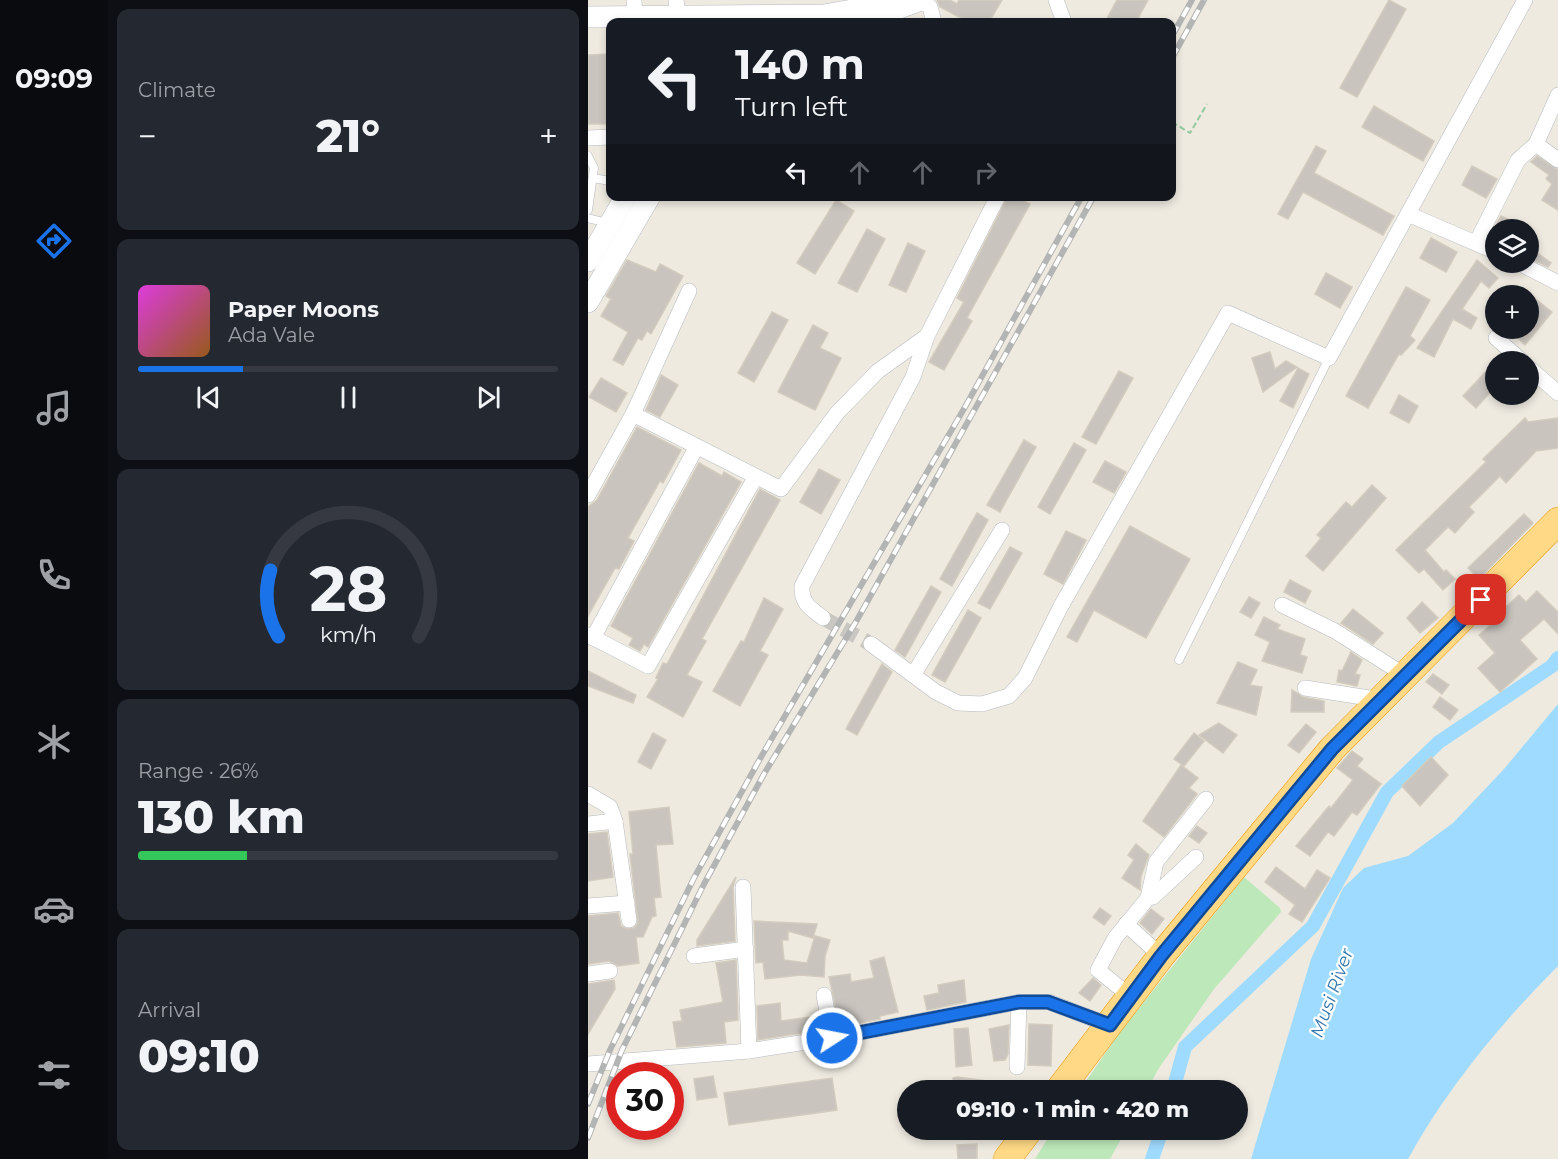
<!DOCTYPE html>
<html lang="en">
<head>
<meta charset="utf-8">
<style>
	:root { --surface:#171b24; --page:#242831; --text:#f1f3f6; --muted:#9ea1a6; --line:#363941; --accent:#1a73e8 }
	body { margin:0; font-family:Montserrat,sans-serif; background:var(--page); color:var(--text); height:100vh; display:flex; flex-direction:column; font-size:22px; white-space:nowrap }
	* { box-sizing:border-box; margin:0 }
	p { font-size:20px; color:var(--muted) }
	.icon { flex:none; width:33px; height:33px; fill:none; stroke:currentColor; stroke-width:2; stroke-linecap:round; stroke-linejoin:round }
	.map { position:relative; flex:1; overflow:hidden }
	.details { display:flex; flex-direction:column; gap:9px; padding:9px; background:#0d0f14; width:480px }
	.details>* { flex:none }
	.guide { position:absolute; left:18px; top:18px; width:570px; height:183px; border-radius:12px; box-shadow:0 3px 9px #0003; background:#171b24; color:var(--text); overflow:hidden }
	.tools { position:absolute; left:897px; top:219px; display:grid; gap:12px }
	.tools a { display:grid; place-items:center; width:54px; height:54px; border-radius:50%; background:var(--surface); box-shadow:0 3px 9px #0003; font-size:30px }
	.speed { position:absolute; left:18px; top:1062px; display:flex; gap:12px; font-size:30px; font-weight:700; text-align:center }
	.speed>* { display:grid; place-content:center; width:78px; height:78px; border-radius:50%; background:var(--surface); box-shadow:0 3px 9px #0003; line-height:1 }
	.speed .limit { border:9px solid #d22; background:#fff; color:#111 }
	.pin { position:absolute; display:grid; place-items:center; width:51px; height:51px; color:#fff; margin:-26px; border-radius:12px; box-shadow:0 3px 9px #0006 }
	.me { position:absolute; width:66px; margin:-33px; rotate:79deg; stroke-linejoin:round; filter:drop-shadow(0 0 4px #0008) }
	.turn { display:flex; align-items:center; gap:21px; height:126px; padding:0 30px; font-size:27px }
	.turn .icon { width:78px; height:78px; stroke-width:2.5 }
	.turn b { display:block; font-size:42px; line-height:51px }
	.lanes { display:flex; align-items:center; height:57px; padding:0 30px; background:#0003; justify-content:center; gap:30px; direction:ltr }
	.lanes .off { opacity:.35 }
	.big { font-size:45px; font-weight:800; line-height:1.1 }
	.details .tile { flex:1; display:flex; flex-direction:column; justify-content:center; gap:9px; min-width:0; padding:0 21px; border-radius:12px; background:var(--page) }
	.details .dial { align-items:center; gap:0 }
	.dial svg { height:156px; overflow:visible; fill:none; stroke:var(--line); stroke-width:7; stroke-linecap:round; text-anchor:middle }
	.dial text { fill:var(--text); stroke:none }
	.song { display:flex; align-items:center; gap:18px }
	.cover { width:72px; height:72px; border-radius:9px; background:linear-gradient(135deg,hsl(300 70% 55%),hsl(30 70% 35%)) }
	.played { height:6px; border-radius:3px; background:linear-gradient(90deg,var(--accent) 25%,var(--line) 25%) }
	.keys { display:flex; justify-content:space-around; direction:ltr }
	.heat { display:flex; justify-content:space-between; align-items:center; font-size:33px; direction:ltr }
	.charge { height:9px; border-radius:4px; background:linear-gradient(90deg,#34c759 26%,var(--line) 0) }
	.trip { position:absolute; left:309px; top:1080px; width:351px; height:60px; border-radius:30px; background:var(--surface); box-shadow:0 3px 9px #0003; font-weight:800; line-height:60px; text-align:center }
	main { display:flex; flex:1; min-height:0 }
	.menu { display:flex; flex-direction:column; width:108px; justify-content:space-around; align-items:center; background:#090b0e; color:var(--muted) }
	.menu .icon { width:42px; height:42px }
	.menu .active { color:var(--accent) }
	.menu b { font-size:27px; color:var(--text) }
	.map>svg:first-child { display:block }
	.green { fill:#bde8ba }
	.water { fill:#9fdbff }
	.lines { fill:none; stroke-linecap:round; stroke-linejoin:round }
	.canal { stroke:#9fdbff; stroke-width:14 }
	.building { fill:#c9c4be; stroke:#d3cbbe; stroke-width:1.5 }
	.street-tunnel { stroke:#c9c7c1; stroke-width:15; stroke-dasharray:15 8; stroke-linecap:butt }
	.lane-casing { stroke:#b6babf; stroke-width:9 }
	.street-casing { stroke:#b6babf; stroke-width:16 }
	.secondary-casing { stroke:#b6bbc1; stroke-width:22 }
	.highway-casing { stroke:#ee9600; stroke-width:28 }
	.path { stroke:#93ca9f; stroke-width:2; stroke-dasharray:6 3; stroke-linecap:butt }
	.lane { stroke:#fff; stroke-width:8 }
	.street { stroke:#fff; stroke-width:15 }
	.secondary { stroke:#fff; stroke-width:21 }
	.highway { stroke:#ffd986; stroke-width:27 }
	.rail-casing { stroke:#b3b4b4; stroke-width:6 }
	.rail { stroke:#fff; stroke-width:4; stroke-dasharray:11; stroke-linecap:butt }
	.route-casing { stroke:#114b97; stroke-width:15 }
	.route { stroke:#1a73e8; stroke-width:10 }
	.labels { text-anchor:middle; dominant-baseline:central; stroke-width:4.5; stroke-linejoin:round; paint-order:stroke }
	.water-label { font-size:18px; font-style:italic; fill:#3377b0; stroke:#fff }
</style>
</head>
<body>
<main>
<nav class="menu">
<b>09:09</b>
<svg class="icon active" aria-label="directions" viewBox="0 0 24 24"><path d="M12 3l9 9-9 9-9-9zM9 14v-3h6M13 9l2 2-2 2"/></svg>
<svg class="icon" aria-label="music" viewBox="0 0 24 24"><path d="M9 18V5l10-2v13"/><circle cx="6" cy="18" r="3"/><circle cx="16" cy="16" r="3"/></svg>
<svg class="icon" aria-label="phone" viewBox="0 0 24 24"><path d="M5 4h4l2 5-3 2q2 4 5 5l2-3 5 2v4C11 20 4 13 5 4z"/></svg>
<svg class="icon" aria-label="climate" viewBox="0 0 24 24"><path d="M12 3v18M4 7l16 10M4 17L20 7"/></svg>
<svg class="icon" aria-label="car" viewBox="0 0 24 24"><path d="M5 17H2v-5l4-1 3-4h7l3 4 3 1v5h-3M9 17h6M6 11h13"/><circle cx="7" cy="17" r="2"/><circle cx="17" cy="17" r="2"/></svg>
<svg class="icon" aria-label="filters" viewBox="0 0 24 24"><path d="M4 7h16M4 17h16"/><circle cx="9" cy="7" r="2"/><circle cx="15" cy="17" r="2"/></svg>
</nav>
<section class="details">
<div class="tile"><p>Climate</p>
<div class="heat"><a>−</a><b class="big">21°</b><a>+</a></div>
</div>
<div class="tile">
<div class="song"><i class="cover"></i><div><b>Paper Moons</b><p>Ada Vale</p></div></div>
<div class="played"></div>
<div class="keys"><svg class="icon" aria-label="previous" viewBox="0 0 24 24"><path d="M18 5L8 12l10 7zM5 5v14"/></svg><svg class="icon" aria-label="pause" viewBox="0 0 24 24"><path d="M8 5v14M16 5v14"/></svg><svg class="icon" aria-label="next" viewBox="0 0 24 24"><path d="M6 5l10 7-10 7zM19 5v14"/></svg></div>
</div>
<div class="tile dial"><svg viewBox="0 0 100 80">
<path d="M14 69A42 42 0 1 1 86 69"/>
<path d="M14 69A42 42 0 0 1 10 35" stroke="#1a73e8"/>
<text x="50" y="56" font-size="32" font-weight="700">28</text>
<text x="50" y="72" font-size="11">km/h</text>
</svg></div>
<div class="tile"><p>Range · 26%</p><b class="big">130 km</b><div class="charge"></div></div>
<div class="tile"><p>Arrival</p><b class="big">09:10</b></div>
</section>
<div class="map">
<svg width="970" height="1159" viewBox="0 0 970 1159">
	<rect width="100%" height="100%" fill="#eeeae0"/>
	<g class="green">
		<polygon points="656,877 692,908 693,912 626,989 571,1068 559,1090 492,1090 532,1032"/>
		<polygon points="465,1130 538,1130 522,1159 447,1159"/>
	</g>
	<path class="water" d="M970 704V966C913 1023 859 1088 820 1159H663L723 959 755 888 776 868 820 856 865 823 916 769Z"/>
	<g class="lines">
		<g class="canal">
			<polyline points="585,1090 597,1047 725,926 799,792 851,742 964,666 970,658"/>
			<polyline points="564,1159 574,1130"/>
		</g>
	</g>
	<g class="building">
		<polygon points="349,0 362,0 369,4 371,0 414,0 401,22 373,22 375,19 352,7"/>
		<polygon points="529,0 560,0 548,22 517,22"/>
		<polygon points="801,0 818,9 769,97 752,88"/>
		<polygon points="22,54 22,124 0,124 0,55"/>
		<polygon points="786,106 846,141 835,161 774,127"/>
		<polygon points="728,146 738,151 726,173 806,216 795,235 715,192 700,219 690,214"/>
		<polygon points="949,156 970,170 970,210 954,200 964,184 958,179 961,175 943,162"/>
		<polygon points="884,166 909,179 898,198 874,185"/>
		<polygon points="420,196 427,196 442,204 379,318 384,321 356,370 341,362 376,302 369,298"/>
		<polygon points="248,200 266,211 227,274 209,263"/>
		<polygon points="913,216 943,230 908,230 908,241 901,238"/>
		<polygon points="279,229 297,239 269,292 250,283"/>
		<polygon points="843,238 869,252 858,272 832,258"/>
		<polygon points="320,243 337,251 318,292 301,285"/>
		<polygon points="940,246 963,263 960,267 940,257"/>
		<polygon points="39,260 68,272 72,264 95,276 63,334 59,331 54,340 50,338 35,365 25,360 40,332 13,316 23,299 18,296"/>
		<polygon points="889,260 910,278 901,288 893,281 874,309 889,318 883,329 865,319 846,357 829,348"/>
		<polygon points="738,273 764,287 752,308 727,294"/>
		<polygon points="818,287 842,300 822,336 827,340 813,355 811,354 780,408 758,396"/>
		<polygon points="940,293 964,312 937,345 926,334 932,328 940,328"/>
		<polygon points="184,312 200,320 166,382 150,373"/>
		<polygon points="225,325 240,333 232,348 253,358 227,410 190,392"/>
		<polygon points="682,352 687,369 698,361 709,367 675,392 664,358"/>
		<polygon points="908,361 908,386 888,408 875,396"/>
		<polygon points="710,368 721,374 705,408 692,401"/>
		<polygon points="531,371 545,378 508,444 494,437"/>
		<polygon points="73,375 90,385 72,417 58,410"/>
		<polygon points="13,378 39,393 28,412 1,397"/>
		<polygon points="811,395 830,406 821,423 802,413"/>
		<polygon points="937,418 940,422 970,418 970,448 948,451 918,483 912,476 881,507 886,512 867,533 860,527 837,550 856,572 858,570 867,579 855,590 836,569 831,573 808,550 898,462 895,459"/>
		<polygon points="49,427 93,450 75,483 72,481 40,538 46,541 31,569 27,568 0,616 0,507 9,500"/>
		<polygon points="436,440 448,447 412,512 399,505"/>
		<polygon points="486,443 498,450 462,514 450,507"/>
		<polygon points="517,461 538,472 526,493 505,482"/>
		<polygon points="111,463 134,476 136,472 153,482 60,647 56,644 52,651 41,645 45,638 23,626"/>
		<polygon points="231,469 252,480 233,514 212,502"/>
		<polygon points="784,485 798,498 735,571 718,556 733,538 729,535 758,502 764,507"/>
		<polygon points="172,489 192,500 114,639 118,641 99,675 114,682 95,717 59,697 70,679 68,678 75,663 79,664"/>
		<polygon points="389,513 400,520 364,586 352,579"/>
		<polygon points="936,514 945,523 891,579 880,568"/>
		<polygon points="542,526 602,559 558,638 506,610 489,642 479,637"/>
		<polygon points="478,531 498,540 475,584 456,574"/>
		<polygon points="422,547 434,553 402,609 390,603"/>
		<polygon points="702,580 723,591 717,603 696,592"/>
		<polygon points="343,586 353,592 317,657 307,650"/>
		<polygon points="949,591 970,612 970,634 956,619 932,640 949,659 912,692 890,668 907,653 891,635 905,623 902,621 931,595 938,602"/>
		<polygon points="661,597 672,603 663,618 652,612"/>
		<polygon points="176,598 195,609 172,651 180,655 152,706 125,691 153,641 156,642"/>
		<polygon points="834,602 850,618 832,633 819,618"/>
		<polygon points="765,609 795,633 785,644 753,623"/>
		<polygon points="380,610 393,618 357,682 344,675"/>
		<polygon points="676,617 692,625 689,629 717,639 712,655 719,657 714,673 674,661 682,642 667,635"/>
		<polygon points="763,652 774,660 767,674 772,675 769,686 749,682 751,670 754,671"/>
		<polygon points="650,662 669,670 662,685 674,687 668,715 629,703"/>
		<polygon points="294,664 304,672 269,735 258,729"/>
		<polygon points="0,671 48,695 45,703 0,686"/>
		<polygon points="845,674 861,685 854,694 838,682"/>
		<polygon points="704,690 715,697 736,701 736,712 703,712"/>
		<polygon points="852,697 870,710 862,720 845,707"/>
		<polygon points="631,723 649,735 635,753 611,735"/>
		<polygon points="718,724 728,732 711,753 700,745"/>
		<polygon points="65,733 78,740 63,769 50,762"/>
		<polygon points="606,733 616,741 596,766 586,759"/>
		<polygon points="764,751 775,759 769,766 793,784 769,815 764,812 746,836 740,832 722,856 708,846 741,806 743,808 765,780 749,768"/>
		<polygon points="843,757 860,775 832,806 814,786"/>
		<polygon points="593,765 610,778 601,788 609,794 576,837 555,821"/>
		<polygon points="81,807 85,844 68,845 73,897 66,898 68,916 64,917 55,937 48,937 51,963 30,966 21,961 0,964 0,916 30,913 33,926 38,929 46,928 50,923 42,854 45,854 41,812"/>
		<polygon points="609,826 619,833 611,843 601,836"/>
		<polygon points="19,832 25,877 0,881 0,834"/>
		<polygon points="548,844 561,855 553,876 552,890 534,878 546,860 540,855"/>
		<polygon points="688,867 717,889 729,870 742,878 714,922 701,914 707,905 677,882"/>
		<polygon points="148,877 145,887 147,941 109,946 109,940"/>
		<polygon points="512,908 523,916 516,925 505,917"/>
		<polygon points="563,909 576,919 564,934 552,923"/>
		<polygon points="166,921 229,924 225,938 200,931 200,940 194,940 196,960 219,963 227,936 242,940 237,956 236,977 213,975 177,979 175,962 168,963"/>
		<polygon points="296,957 310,1012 292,1016 292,1019 252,1027 241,977 262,974 263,982 286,978 282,961"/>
		<polygon points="148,960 150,1020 136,1022 138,1043 89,1047 85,1022 94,1021 92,1010 135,1002 128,963"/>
		<polygon points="505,978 513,985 502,1001 491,993"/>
		<polygon points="26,980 27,989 0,1034 0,984"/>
		<polygon points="376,980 378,1002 339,1010 336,996 351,993 350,985"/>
		<polygon points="192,1003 193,1021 230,1016 233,1030 170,1040 169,1006"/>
		<polygon points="441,1024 464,1025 463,1066 440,1065"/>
		<polygon points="421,1025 420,1054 417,1060 406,1061 401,1029"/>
		<polygon points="380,1028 384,1065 368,1067 366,1029"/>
		<polygon points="125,1076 129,1097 109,1100 106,1079"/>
		<polygon points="369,1077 421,1084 420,1090 365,1090 365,1078"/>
		<polygon points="244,1078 249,1110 141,1125 136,1093"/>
		<polygon points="389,1144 389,1159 370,1159 369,1145"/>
	</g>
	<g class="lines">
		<polyline class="street-tunnel" points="235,618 283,644"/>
		<g class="lane-casing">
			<g id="lane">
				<polyline points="0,156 6,168 0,210"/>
				<polyline points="5,178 22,181"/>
				<polyline points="0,218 19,223"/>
				<polyline points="591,660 741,358"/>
			</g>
		</g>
		<g class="street-casing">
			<g id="street">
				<polyline points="46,0 47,16"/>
				<polyline points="88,0 90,16"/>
				<polyline points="334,0 342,7 346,22"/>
				<polyline points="468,0 476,22"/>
				<polyline points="0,138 22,137"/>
				<polyline points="948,144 970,160"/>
				<polyline points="820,214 908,252"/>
				<polyline points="888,243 930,160 948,144 970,95"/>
				<polyline points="929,262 970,283"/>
				<polyline points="908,338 935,362"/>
				<polyline points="940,367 970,393"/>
				<polyline points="45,414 193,489 249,413 290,371 339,336"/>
				<polyline points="0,495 45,414 101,291"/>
				<polyline points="694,605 747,631 818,676"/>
				<path d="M235 618C222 608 213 603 214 586L325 377 339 336 410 196"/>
				<polyline points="0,635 60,666 167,478"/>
				<polyline points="5,638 108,448"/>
				<polyline points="283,644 348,692 370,703 394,704 421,696 437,678 473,606 640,313 741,358 937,0"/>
				<polyline points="325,675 414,530"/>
				<polyline points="717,688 794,700"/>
				<polyline points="0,794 22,807 27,821 41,920"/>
				<polyline points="0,824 27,821"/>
				<polyline points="155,887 161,1051"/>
				<polyline points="560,898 565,897 608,857"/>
				<polyline points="0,906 39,903"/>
				<polyline points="538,924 573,956"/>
				<polyline points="106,956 158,949"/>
				<polyline points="0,974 22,971"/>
				<polyline points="236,995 244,1038"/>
				<polyline points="543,997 510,970 527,938 560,898 568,862 618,799"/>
				<polyline points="0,1064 161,1051 244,1038 431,1002 461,1002 521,1025"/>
				<polyline points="429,1067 431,1002"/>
			</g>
		</g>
		<g class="secondary-casing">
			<g id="secondary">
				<polyline points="0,17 236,15 282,7 294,0"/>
				<polyline points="274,22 333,0"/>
				<polyline points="0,261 38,196"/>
				<polyline points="0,302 62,196"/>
			</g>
		</g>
		<g class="highway-casing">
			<g id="highway">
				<polyline points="471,1090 573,956 744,749 970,521"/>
				<polyline points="419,1159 441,1130"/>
			</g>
		</g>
		<polyline class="path" points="584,122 602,133 619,104"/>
		<use href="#lane" class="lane"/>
		<use href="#street" class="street"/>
		<use href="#secondary" class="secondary"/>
		<use href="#highway" class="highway"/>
		<g class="rail-casing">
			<g id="rail">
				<polyline points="584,36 604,0"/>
				<polyline points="584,58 616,0"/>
				<polyline points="0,1104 22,1050 106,878 173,757 377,407 494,196"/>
				<polyline points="0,1138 34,1050 116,884 176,774 269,620 506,196"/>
			</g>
		</g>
		<use href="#rail" class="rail"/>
	</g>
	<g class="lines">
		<g class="route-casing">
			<polyline id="route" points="244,1038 431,1002 460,1002 522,1025 573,956 744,749 893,600"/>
		</g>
		<use href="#route" class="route"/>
	</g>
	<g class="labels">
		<g class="water-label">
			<text transform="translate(744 993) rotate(-70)">Musi River</text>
		</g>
	</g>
</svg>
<div class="tools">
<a><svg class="icon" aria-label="layers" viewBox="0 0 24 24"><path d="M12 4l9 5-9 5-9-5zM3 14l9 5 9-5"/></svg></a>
<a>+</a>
<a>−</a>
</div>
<div class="speed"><div class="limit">30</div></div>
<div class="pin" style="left:893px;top:600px;background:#d93025"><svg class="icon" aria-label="arrive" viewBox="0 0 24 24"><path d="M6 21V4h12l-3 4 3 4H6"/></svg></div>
<svg class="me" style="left:244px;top:1038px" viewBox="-20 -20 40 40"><circle r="17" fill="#1a73e8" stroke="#fff" stroke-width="3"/><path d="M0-11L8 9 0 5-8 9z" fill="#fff"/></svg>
<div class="trip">09:10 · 1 min · 420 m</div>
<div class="guide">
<div class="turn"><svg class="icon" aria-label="left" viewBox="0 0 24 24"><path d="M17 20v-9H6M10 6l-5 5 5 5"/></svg><div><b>140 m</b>Turn left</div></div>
<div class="lanes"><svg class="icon" aria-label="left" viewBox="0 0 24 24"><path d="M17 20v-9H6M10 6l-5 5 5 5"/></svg><svg class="icon off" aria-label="ahead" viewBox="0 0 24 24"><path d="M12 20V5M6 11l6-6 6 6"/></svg><svg class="icon off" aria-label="ahead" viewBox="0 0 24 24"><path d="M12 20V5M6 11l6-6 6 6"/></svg><svg class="icon off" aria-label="right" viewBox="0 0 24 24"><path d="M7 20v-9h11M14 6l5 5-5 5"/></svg></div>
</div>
</div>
</main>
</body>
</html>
